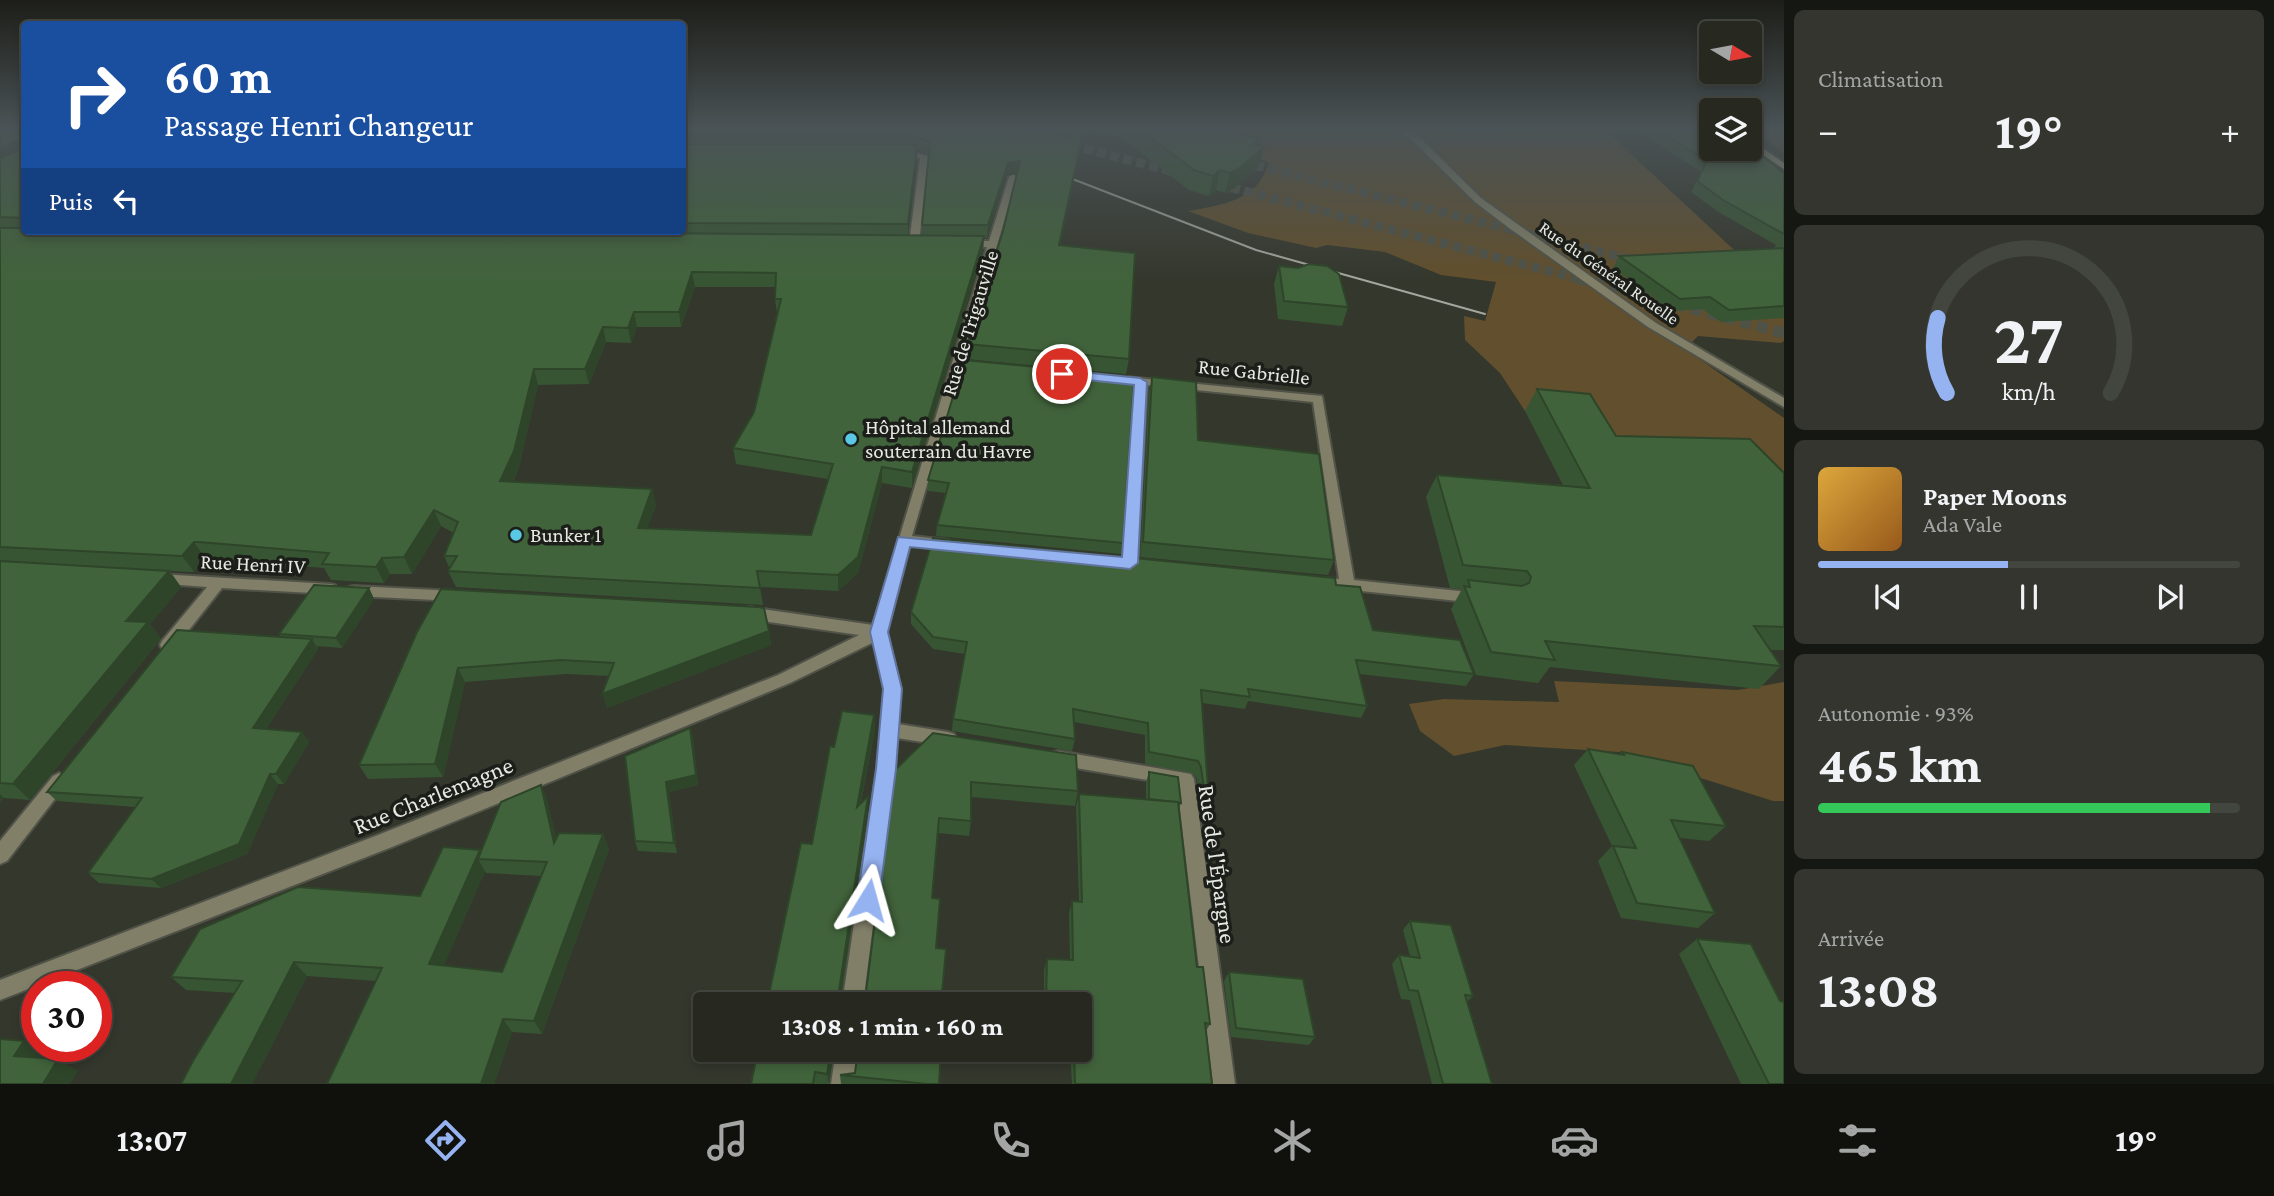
<!DOCTYPE html>
<html lang="fr">
<head>
<meta charset="utf-8">
<style>
	:root { --surface:#272921; --page:#33352e; --text:#f1f3f6; --muted:#a4a6a5; --line:#43453f; --accent:#95b2f1 }
	body { margin:0; font-family:"Crimson Pro",serif; background:var(--page); color:var(--text); height:100vh; display:flex; flex-direction:column; font-size:26px; white-space:nowrap }
	* { box-sizing:border-box; margin:0 }
	p { font-size:23px; color:var(--muted) }
	.icon { flex:none; width:38px; height:38px; fill:none; stroke:currentColor; stroke-width:2; stroke-linecap:round; stroke-linejoin:round }
	.map { position:relative; flex:1; overflow:hidden }
	.drawer { display:flex; flex-direction:column; gap:10px; padding:10px; background:#151712; width:490px }
	.drawer>* { flex:none }
	.top-card { position:absolute; left:21px; top:21px; width:665px; height:214px; border-radius:7px; box-shadow:0 4px 10px #0003,0 0 0 2px var(--line); background:#1a4fa0; color:#fff; overflow:hidden }
	.needle { width:46px; rotate:100deg }
	.buttons { position:absolute; left:1699px; top:21px; display:grid; gap:14px }
	.buttons a { display:grid; place-items:center; width:63px; height:63px; border-radius:7px; background:var(--surface); box-shadow:0 4px 10px #0003,0 0 0 2px var(--line); font-size:35px }
	.speed { position:absolute; left:21px; top:971px; display:flex; gap:14px; font-size:35px; font-weight:700; text-align:center }
	.speed>* { display:grid; place-content:center; width:91px; height:91px; border-radius:50%; background:var(--surface); box-shadow:0 4px 10px #0003,0 0 0 2px var(--line); line-height:1 }
	.speed .limit { border:10px solid #d22; background:#fff; color:#111 }
	.pin { position:absolute; display:grid; place-items:center; width:60px; height:60px; color:#fff; margin:-30px; border:4px solid #fff; border-radius:50%; box-shadow:0 2px 7px #0007 }
	.me { position:absolute; width:77px; margin:-38px; rotate:8deg; stroke-linejoin:round; filter:drop-shadow(0 0 5px #0008) }
	.turn { display:flex; align-items:center; gap:24px; height:147px; padding:0 28px; font-size:32px }
	.turn .icon { width:91px; height:91px; stroke-width:2.5 }
	.turn b { display:block; font-size:49px; line-height:60px }
	.then { display:flex; align-items:center; height:66px; padding:0 28px; background:#0003; gap:14px; font-size:26px }
	.big { font-size:52px; font-weight:700; line-height:1.1 }
	.drawer .card { flex:1; display:flex; flex-direction:column; justify-content:center; gap:10px; min-width:0; padding:0 24px; border-radius:10px; background:var(--page) }
	.drawer .dial { align-items:center; gap:0 }
	.dial svg { height:182px; overflow:visible; fill:none; stroke:var(--line); stroke-width:7; stroke-linecap:round; text-anchor:middle }
	.dial text { fill:var(--text); stroke:none }
	.song { display:flex; align-items:center; gap:21px }
	.cover { width:84px; height:84px; border-radius:10px; background:linear-gradient(135deg,hsl(40 70% 55%),hsl(30 70% 35%)) }
	.played { height:7px; border-radius:4px; background:linear-gradient(90deg,var(--accent) 45%,var(--line) 45%) }
	.keys { display:flex; justify-content:space-around; direction:ltr }
	.heat { display:flex; justify-content:space-between; align-items:center; font-size:38px; direction:ltr }
	.charge { height:10px; border-radius:5px; background:linear-gradient(90deg,#34c759 93%,var(--line) 0) }
	.trip { position:absolute; left:693px; top:992px; width:399px; height:70px; border-radius:7px; background:var(--surface); box-shadow:0 4px 10px #0003,0 0 0 2px var(--line); font-weight:700; line-height:70px; text-align:center }
	.menu { display:flex; height:112px; justify-content:space-around; align-items:center; background:#10100d; color:var(--muted) }
	.menu .icon { width:49px; height:49px }
	.menu .on { color:var(--accent) }
	.menu b { font-size:32px; color:var(--text) }
	main { display:flex; flex:1; min-height:0 }
	.map>svg:first-child { display:block }
	.green { fill:#614f2d }
	.lines { fill:none; stroke-linecap:round; stroke-linejoin:round }
	.secondary-tunnel-far1 { stroke:#4f5247; stroke-width:9; stroke-dasharray:9 4.5; stroke-linecap:butt }
	.secondary-tunnel { stroke:#4f5247; stroke-width:11; stroke-dasharray:11 6; stroke-linecap:butt }
	.street-casing { stroke:#515349; stroke-width:4 }
	.secondary-casing { stroke:#515349; stroke-width:4 }
	.street { fill:#817f68; fill-rule:evenodd }
	.secondary { fill:#aca783; fill-rule:evenodd }
	.tram { stroke:#a4a79e; stroke-width:2 }
	.wall { fill:#385533; fill-rule:evenodd }
	.shaded-wall { fill:#2e4529 }
	.building { fill:#41633b; stroke:#2e4529; stroke-width:2; fill-rule:evenodd }
	.route { fill:#95b2f1; stroke:#61749d; stroke-width:2 }
	.poi-dot { fill:#59c8e5; stroke:#1c1e19; stroke-width:2.5 }
	.labels { text-anchor:middle; dominant-baseline:central; stroke-width:7; stroke-linejoin:round; paint-order:stroke }
	.far-street-label { font-size:18px; fill:#e7e9e2; stroke:#1c1e19 }
	.street-label { font-size:21px; fill:#e7e9e2; stroke:#1c1e19 }
	.poi-label { font-size:21px; fill:#e7e9e2; stroke:#1c1e19; text-anchor:start }
	.near-street-label { font-size:24px; fill:#e7e9e2; stroke:#1c1e19 }
</style>
</head>
<body>
<main>
<div class="map">
<svg width="1784" height="1084" viewBox="0 0 1784 1084">
	<rect width="100%" height="100%" fill="#34372c"/>
	<g class="green">
		<path d="M1141 127H1401L1462 133H1509L1550 127H1602L1747 262 1784 316V341L1781 343 1698 336 1685 349 1784 418V514L1621 459 1577 416 1525 411 1500 373 1465 340 1464 316 1485 321 1496 282 1441 275 1385 252 1327 245 1316 248 1248 233 1188 211C1222 205 1257 201 1269 163L1254 156Z"/>
		<polygon points="1750,127 1784,127 1784,152 1750,129"/>
		<polygon points="1554,681 1738,690 1784,682 1784,801 1773,801 1619,752 1505,745 1454,756 1420,731 1409,704 1444,699 1559,702"/>
	</g>
	<g class="lines">
		<g class="secondary-tunnel-far1">
			<polyline points="1101,127 1131,135"/>
			<polyline points="1071,145 1178,173"/>
			<polyline points="1242,162 1637,261"/>
			<polyline points="1218,184 1583,280"/>
		</g>
		<polyline class="secondary-tunnel" points="1576,278 1784,333"/>
		<g class="street-casing">
			<g id="street">
				<polygon points="1392,127 1401,127 1419,137 1481,198 1656,323 1784,398 1784,407 1648,327 1509,228 1475,202 1413,141"/>
				<polygon points="899,150 928,156 919,244 914,247 909,244 920,158 896,154 895,152"/>
				<polygon points="1013,174 1017,177 912,536 948,540 955,545 948,550 910,545 887,632 901,689 898,724 948,732 954,734 957,739 954,744 948,746 897,738 863,1004 842,1004 877,769 885,689 874,642 790,683 392,847 0,1000 0,980 378,835 778,675 859,635 749,619 744,617 741,613 744,609 749,607 873,625 987,247 968,247 963,244 968,241 989,241 1009,177"/>
				<polygon points="1116,376 1322,396 1354,580 1478,593 1483,594 1485,598 1483,602 1478,603 1312,586 1310,582 1312,578 1339,579 1313,402 1147,385 1137,563 1135,567 1125,567 1123,563 1135,384 1112,381 1110,379"/>
				<polygon points="158,574 330,584 335,585 337,589 335,593 330,594 222,588 174,649 162,649 160,645 162,641 207,587 153,583 151,579 153,575"/>
				<polygon points="354,586 456,591 461,592 463,596 461,600 456,601 354,596 349,595 347,591 349,587"/>
				<polygon points="1058,751 1191,774 1194,779 1235,1084 1213,1084 1177,785 1058,765 1052,763 1049,758 1052,753"/>
				<polygon points="59,773 65,776 68,781 65,786 7,861 0,864 0,841 53,776"/>
				<polygon points="836,1050 858,1050 853,1084 831,1084"/>
			</g>
		</g>
		<g class="secondary-casing">
			<g id="secondary">
				<polygon points="1095,127 1105,127 1101,129"/>
				<polygon points="1750,140 1784,163 1784,169 1750,146"/>
			</g>
		</g>
		<use href="#street" class="street"/>
		<use href="#secondary" class="secondary"/>
		<polyline class="tram" points="1057,173 1256,250 1485,314"/>
	</g>
	<g class="wall">
		<path d="M0 127H24V231H682V127H894L892 132 1049 131V127H1084L1082 140 1060 246 1129 359 1126 374 966 359 967 344 1003 231 1016 174 1006 176 987 238H984L983 250 912 488 882 483 858 573 838 591 760 587 763 605 456 587 448 571 450 569 444 556 454 533 441 526 412 574H390L384 583 331 580 324 568 205 558 194 572 170 571 181 587 150 624 161 639 30 800 4 798 0 803ZM917 150 929 154 922 235H908ZM695 287H776L775 299 777 313 754 412 733 448 736 464 828 479 811 535 647 528 656 506 652 489 513 482 519 467 538 385 589 384 606 342 631 343 637 327H681Z"/>
		<polygon points="1108,127 1209,127 1259,145 1259,166 1235,188 1225,193 1216,190 1209,196 1189,190"/>
		<polygon points="1633,127 1712,127 1784,173 1784,318 1721,322 1702,309 1672,311 1613,268 1619,256 1773,249 1776,245 1717,211 1691,192 1701,172"/>
		<polygon points="1279,266 1348,307 1342,326 1278,319 1274,284"/>
		<polygon points="964,360 1123,543 1121,554 936,536 937,525 946,493 928,491 928,480"/>
		<polygon points="1152,377 1198,440 1334,560 1328,575 1140,557 1149,392"/>
		<polygon points="1537,389 1616,436 1784,473 1784,650 1770,650 1781,666 1759,689 1550,667 1538,683 1476,675 1451,609 1462,589 1450,588 1426,497 1437,475 1563,485 1525,411"/>
		<polygon points="1336,585 1373,630 1474,674 1466,686 1359,674 1367,706 1361,718 1248,701 1245,709 1202,703 1209,803 1204,815 1201,815 1197,779 1193,773 1145,764 1145,735 1074,722 1075,739 1072,751 952,731 953,719 965,654 933,649 911,624 911,612"/>
		<polygon points="369,588 374,599 342,648 317,646 318,649 266,729 302,732 309,742 284,784 278,784 247,854 161,888 99,883 88,873 135,807 57,801 47,792 281,637 279,634"/>
		<polygon points="769,631 771,645 607,708 609,676 566,674 465,682 443,777 368,779 359,765 417,632"/>
		<polygon points="874,715 875,730 861,803 868,811 842,994 866,992 894,771 1078,791 1075,806 971,797 971,821 969,836 938,833 932,898 941,1004 767,1004 812,844 834,747"/>
		<polygon points="690,728 693,738 698,785 669,792 677,853 638,851 635,841"/>
		<polygon points="1588,749 1620,755 1622,752 1726,826 1709,841 1680,838 1715,913 1698,928 1621,918 1598,861 1612,846 1574,765"/>
		<polygon points="1149,772 1181,803 1179,809 1197,967 1210,1024 1206,1031 1212,1084 1072,1084 1070,1050 1080,1050 1080,1004 1044,1004 1044,970 1047,959 1070,960 1069,913 1072,901 1079,902 1076,806 1079,794 1146,800 1146,782"/>
		<path d="M541 785 547 800 556 838 603 834 609 849 542 1034 512 1032 494 1084H327L376 981 307 976 252 1084H181L235 993 186 990 171 977 420 896 481 852ZM485 871 486 873 541 876 502 972 444 965Z"/>
		<polygon points="1410,921 1473,996 1467,1002 1492,1084 1432,1084 1410,1000 1401,999 1392,964 1399,955 1410,956 1403,930"/>
		<polygon points="1697,939 1784,1084 1741,1084 1679,954"/>
		<polygon points="1229,972 1315,1037 1309,1045 1231,1037 1224,981"/>
		<polygon points="758,1050 834,1050 829,1084 751,1084"/>
		<polygon points="855,1073 939,1084 841,1084 840,1075"/>
	</g>
	<g class="shaded-wall">
		<polygon points="888,127 894,127 891,135 886,132"/>
		<polygon points="1084,127 1082,140 1057,260 1059,245"/>
		<polygon points="1261,139 1257,153 1264,147 1259,166 1235,188 1225,193 1230,173 1254,144"/>
		<polygon points="15,141 23,154 0,164 0,148"/>
		<polygon points="917,146 917,159 908,238 908,224"/>
		<polygon points="1020,161 1018,174 1006,176 987,238 988,225 1008,163"/>
		<polygon points="1220,170 1216,190 1209,196 1213,176"/>
		<polygon points="984,236 983,250 912,488 912,472"/>
		<polygon points="692,272 695,287 681,327 679,312"/>
		<polygon points="634,312 637,327 631,343 628,328"/>
		<polygon points="603,327 606,342 589,384 585,369"/>
		<polygon points="534,369 538,385 519,467 506,497 500,481"/>
		<polygon points="882,467 882,483 858,573 838,591 838,575"/>
		<polygon points="652,489 656,506 641,544 638,528"/>
		<polygon points="434,510 441,526 412,574 404,557"/>
		<polygon points="194,542 205,558 194,572 182,556"/>
		<polygon points="382,558 390,574 384,583 376,567"/>
		<polygon points="169,571 181,587 150,624 161,639 30,800 13,784 126,621"/>
		<polygon points="369,588 374,599 342,648 336,638"/>
		<polygon points="769,631 771,645 607,708 602,694"/>
		<polygon points="312,639 318,649 260,738 253,728"/>
		<polygon points="458,668 465,682 443,777 435,764"/>
		<polygon points="874,715 875,730 857,822 857,807"/>
		<polygon points="690,728 693,738 698,785 669,792 677,853 674,843 666,782"/>
		<polygon points="302,732 309,742 284,784 276,774"/>
		<polygon points="270,774 278,784 247,854 161,888 151,879"/>
		<polygon points="541,785 547,800 561,857 554,843"/>
		<polygon points="0,794 4,798 0,803"/>
		<polygon points="868,796 868,811 840,1004 839,991"/>
		<polygon points="603,834 609,849 542,1034 534,1021"/>
		<polygon points="480,850 485,859 478,859 485,871 439,977 429,964"/>
		<polygon points="294,962 307,976 252,1084 231,1084"/>
		<polygon points="503,1019 512,1032 494,1084 481,1084"/>
		<polygon points="24,1041 44,1053 34,1068 14,1056"/>
		<polygon points="831,1050 834,1050 829,1084 827,1074"/>
		<polygon points="58,1059 78,1071 70,1084 43,1084"/>
	</g>
	<g class="building">
		<polygon points="0,127 24,127 24,218 0,217 0,158 17,151 19,143 15,141 0,148"/>
		<polygon points="682,127 888,127 886,132 974,127 1034,127 1072,137 1079,131 1064,127 1084,127 1059,245 1135,253 1129,359 967,344 1003,231 1020,161 1008,163 988,225 922,225 930,142 911,135 682,135"/>
		<polygon points="1136,127 1209,127 1261,139 1254,144 1264,147 1240,168 1230,173 1220,170 1213,176 1194,170"/>
		<polygon points="1654,127 1712,127 1712,149 1750,149 1750,146 1784,173 1784,234 1723,200 1697,181 1707,161"/>
		<polygon points="682,144 910,144 917,146 908,224 682,223"/>
		<path d="M0 228H24V231H406L984 236 912 472 882 467 858 557 838 575 757 571 760 588 448 571 457 556H444L458 522 434 510 404 557 382 558 376 567 322 564 329 553 199 542H194L182 556 0 547ZM692 272 776 273 775 299H781L754 412 733 448 833 464 811 535 638 528 652 489 500 481 514 451 534 369H585L603 327 628 328 634 312H679Z"/>
		<polygon points="1784,248 1784,306 1729,310 1710,297 1680,299 1619,256"/>
		<polygon points="1309,264 1327,266 1339,274 1348,307 1284,301 1279,266 1298,268"/>
		<polygon points="964,360 1127,376 1127,378 1134,379 1123,543 937,525 949,483 928,480"/>
		<polygon points="1152,377 1196,382 1198,440 1319,454 1334,560 1143,542"/>
		<polygon points="1537,389 1590,394 1616,436 1750,439 1784,473 1784,627 1754,626 1781,666 1545,641 1555,660 1491,652 1464,586 1470,587 1468,580 1522,586 1529,583 1531,577 1527,571 1463,565 1437,475 1590,488"/>
		<polygon points="933,538 1335,578 1336,585 1360,587 1373,630 1460,640 1474,674 1356,660 1367,706 1248,689 1250,697 1201,690 1209,803 1206,803 1201,767 1198,761 1149,752 1148,723 1073,709 1075,739 953,719 967,642 933,637 911,612"/>
		<polygon points="0,561 169,571 126,621 148,622 13,784 0,783"/>
		<polygon points="314,585 369,588 336,638 279,634"/>
		<polygon points="441,589 758,607 764,608 769,631 602,694 614,663 561,660 458,668 435,764 359,765 417,632"/>
		<polygon points="177,630 312,639 253,728 302,732 276,774 270,774 239,844 151,879 88,873 142,798 47,792"/>
		<polygon points="842,711 874,715 857,807 868,796 839,991 842,994 866,992 894,771 933,733 1076,755 1078,791 971,782 971,821 939,818 932,898 940,899 936,948 946,949 941,1004 767,1004 801,843 812,844 830,746 834,747"/>
		<polygon points="690,728 696,775 666,782 674,843 635,841 625,756"/>
		<polygon points="1588,749 1624,755 1622,752 1693,766 1726,826 1671,820 1715,913 1637,903 1613,846 1636,848"/>
		<polygon points="1149,772 1178,777 1181,803 1149,799"/>
		<polygon points="541,785 554,843 559,833 603,834 534,1021 503,1019 481,1084 327,1084 382,968 294,962 231,1084 181,1084 193,1061 242,981 171,977 200,929 298,887 420,896 443,847 480,850 429,964 502,972 547,862 478,859 501,802"/>
		<polygon points="1079,794 1178,802 1197,967 1203,967 1210,1024 1205,1023 1212,1084 1075,1084 1074,1050 1080,1050 1080,1004 1046,1002 1047,959 1073,960 1072,901 1082,902"/>
		<polygon points="1410,921 1451,925 1473,996 1465,995 1492,1084 1443,1084 1418,991 1409,990 1399,955 1420,958"/>
		<polygon points="1697,939 1751,944 1780,1001 1784,1002 1784,1084 1769,1084"/>
		<polygon points="1229,972 1303,979 1315,1037 1236,1028"/>
		<polygon points="0,1039 24,1041 14,1056 58,1059 43,1084 0,1084"/>
		<polygon points="758,1050 831,1050 827,1074 815,1072 813,1084 751,1084"/>
		<polygon points="858,1050 941,1050 939,1084 927,1084 840,1075 855,1073"/>
	</g>
	<linearGradient id="sky" x2="0" y2="1"><stop stop-color="#1d1e18"/><stop offset="0.46" stop-color="#4a5356"/><stop offset="1" stop-color="#4a5356" stop-opacity="0"/></linearGradient>
	<rect width="1784" height="279" fill="url(#sky)"/>
	<polygon class="route" points="1062,370 1140,378 1147,382 1138,563 1130,569 910,547 888,632 902,689 896,769 879,900 876,908 868,911 860,908 857,900 876,769 883,689 870,632 898,537 1122,557 1134,385 1058,377 1058,371"/>
	<g class="poi-dot">
		<circle cx="851" cy="439" r="7"/>
		<circle cx="516" cy="535" r="7"/>
	</g>
	<g class="labels">
		<g class="far-street-label">
			<text transform="translate(1609 273) rotate(35)">Rue du Général Rouelle</text>
		</g>
		<g class="street-label">
			<text transform="translate(970 323) rotate(-73)">Rue de Trigauville</text>
			<text transform="translate(1254 372) rotate(6)">Rue Gabrielle</text>
			<text transform="translate(253 564) rotate(3)">Rue Henri IV</text>
		</g>
		<g class="poi-label">
			<text x="865" y="427">Hôpital allemand<tspan x="865" dy="24">souterrain du Havre</tspan></text>
			<text x="530" y="535">Bunker 1</text>
		</g>
		<g class="near-street-label">
			<text transform="translate(433 795) rotate(-22)">Rue Charlemagne</text>
			<text transform="translate(1218 864) rotate(82)">Rue de l'Épargne</text>
		</g>
	</g>
</svg>
<div class="buttons">
<a><svg class="needle" viewBox="-14 -14 28 28"><path d="M0-13l5 13h-10z" fill="#e53935"/><path d="M0 13l5-13h-10z" fill="#a4a6a5"/></svg></a>
<a><svg class="icon" aria-label="layers" viewBox="0 0 24 24"><path d="M12 4l9 5-9 5-9-5zM3 14l9 5 9-5"/></svg></a>
</div>
<div class="speed"><div class="limit">30</div></div>
<div class="pin" style="left:1062px;top:374px;background:#d93025"><svg class="icon" aria-label="arrive" viewBox="0 0 24 24"><path d="M6 21V4h12l-3 4 3 4H6"/></svg></div>
<svg class="me" style="left:868px;top:900px" viewBox="-20 -20 40 40"><path d="M0-17L14 15 0 8-14 15z" fill="#95b2f1" stroke="#fff" stroke-width="4"/></svg>
<div class="trip">13:08 · 1 min · 160 m</div>
<div class="top-card">
<div class="turn"><svg class="icon" aria-label="right" viewBox="0 0 24 24"><path d="M7 20v-9h11M14 6l5 5-5 5"/></svg><div><b>60 m</b>Passage Henri Changeur</div></div>
<div class="then">Puis<svg class="icon" aria-label="left" viewBox="0 0 24 24"><path d="M17 20v-9H6M10 6l-5 5 5 5"/></svg></div>
</div>
</div>
<section class="drawer">
<div class="card"><p>Climatisation</p>
<div class="heat"><a>−</a><b class="big">19°</b><a>+</a></div>
</div>
<div class="card dial"><svg viewBox="0 0 100 80">
<path d="M14 69A42 42 0 1 1 86 69"/>
<path d="M14 69A42 42 0 0 1 10 36" stroke="#95b2f1"/>
<text x="50" y="56" font-size="32" font-weight="700">27</text>
<text x="50" y="72" font-size="11">km/h</text>
</svg></div>
<div class="card">
<div class="song"><i class="cover"></i><div><b>Paper Moons</b><p>Ada Vale</p></div></div>
<div class="played"></div>
<div class="keys"><svg class="icon" aria-label="previous" viewBox="0 0 24 24"><path d="M18 5L8 12l10 7zM5 5v14"/></svg><svg class="icon" aria-label="pause" viewBox="0 0 24 24"><path d="M8 5v14M16 5v14"/></svg><svg class="icon" aria-label="next" viewBox="0 0 24 24"><path d="M6 5l10 7-10 7zM19 5v14"/></svg></div>
</div>
<div class="card"><p>Autonomie · 93%</p><b class="big">465 km</b><div class="charge"></div></div>
<div class="card"><p>Arrivée</p><b class="big">13:08</b></div>
</section>
</main>
<nav class="menu">
<b>13:07</b>
<svg class="icon on" aria-label="directions" viewBox="0 0 24 24"><path d="M12 3l9 9-9 9-9-9zM9 14v-3h6M13 9l2 2-2 2"/></svg>
<svg class="icon" aria-label="music" viewBox="0 0 24 24"><path d="M9 18V5l10-2v13"/><circle cx="6" cy="18" r="3"/><circle cx="16" cy="16" r="3"/></svg>
<svg class="icon" aria-label="phone" viewBox="0 0 24 24"><path d="M5 4h4l2 5-3 2q2 4 5 5l2-3 5 2v4C11 20 4 13 5 4z"/></svg>
<svg class="icon" aria-label="climate" viewBox="0 0 24 24"><path d="M12 3v18M4 7l16 10M4 17L20 7"/></svg>
<svg class="icon" aria-label="car" viewBox="0 0 24 24"><path d="M5 17H2v-5l4-1 3-4h7l3 4 3 1v5h-3M9 17h6M6 11h13"/><circle cx="7" cy="17" r="2"/><circle cx="17" cy="17" r="2"/></svg>
<svg class="icon" aria-label="filters" viewBox="0 0 24 24"><path d="M4 7h16M4 17h16"/><circle cx="9" cy="7" r="2"/><circle cx="15" cy="17" r="2"/></svg>
<b>19°</b>
</nav>
</body>
</html>
